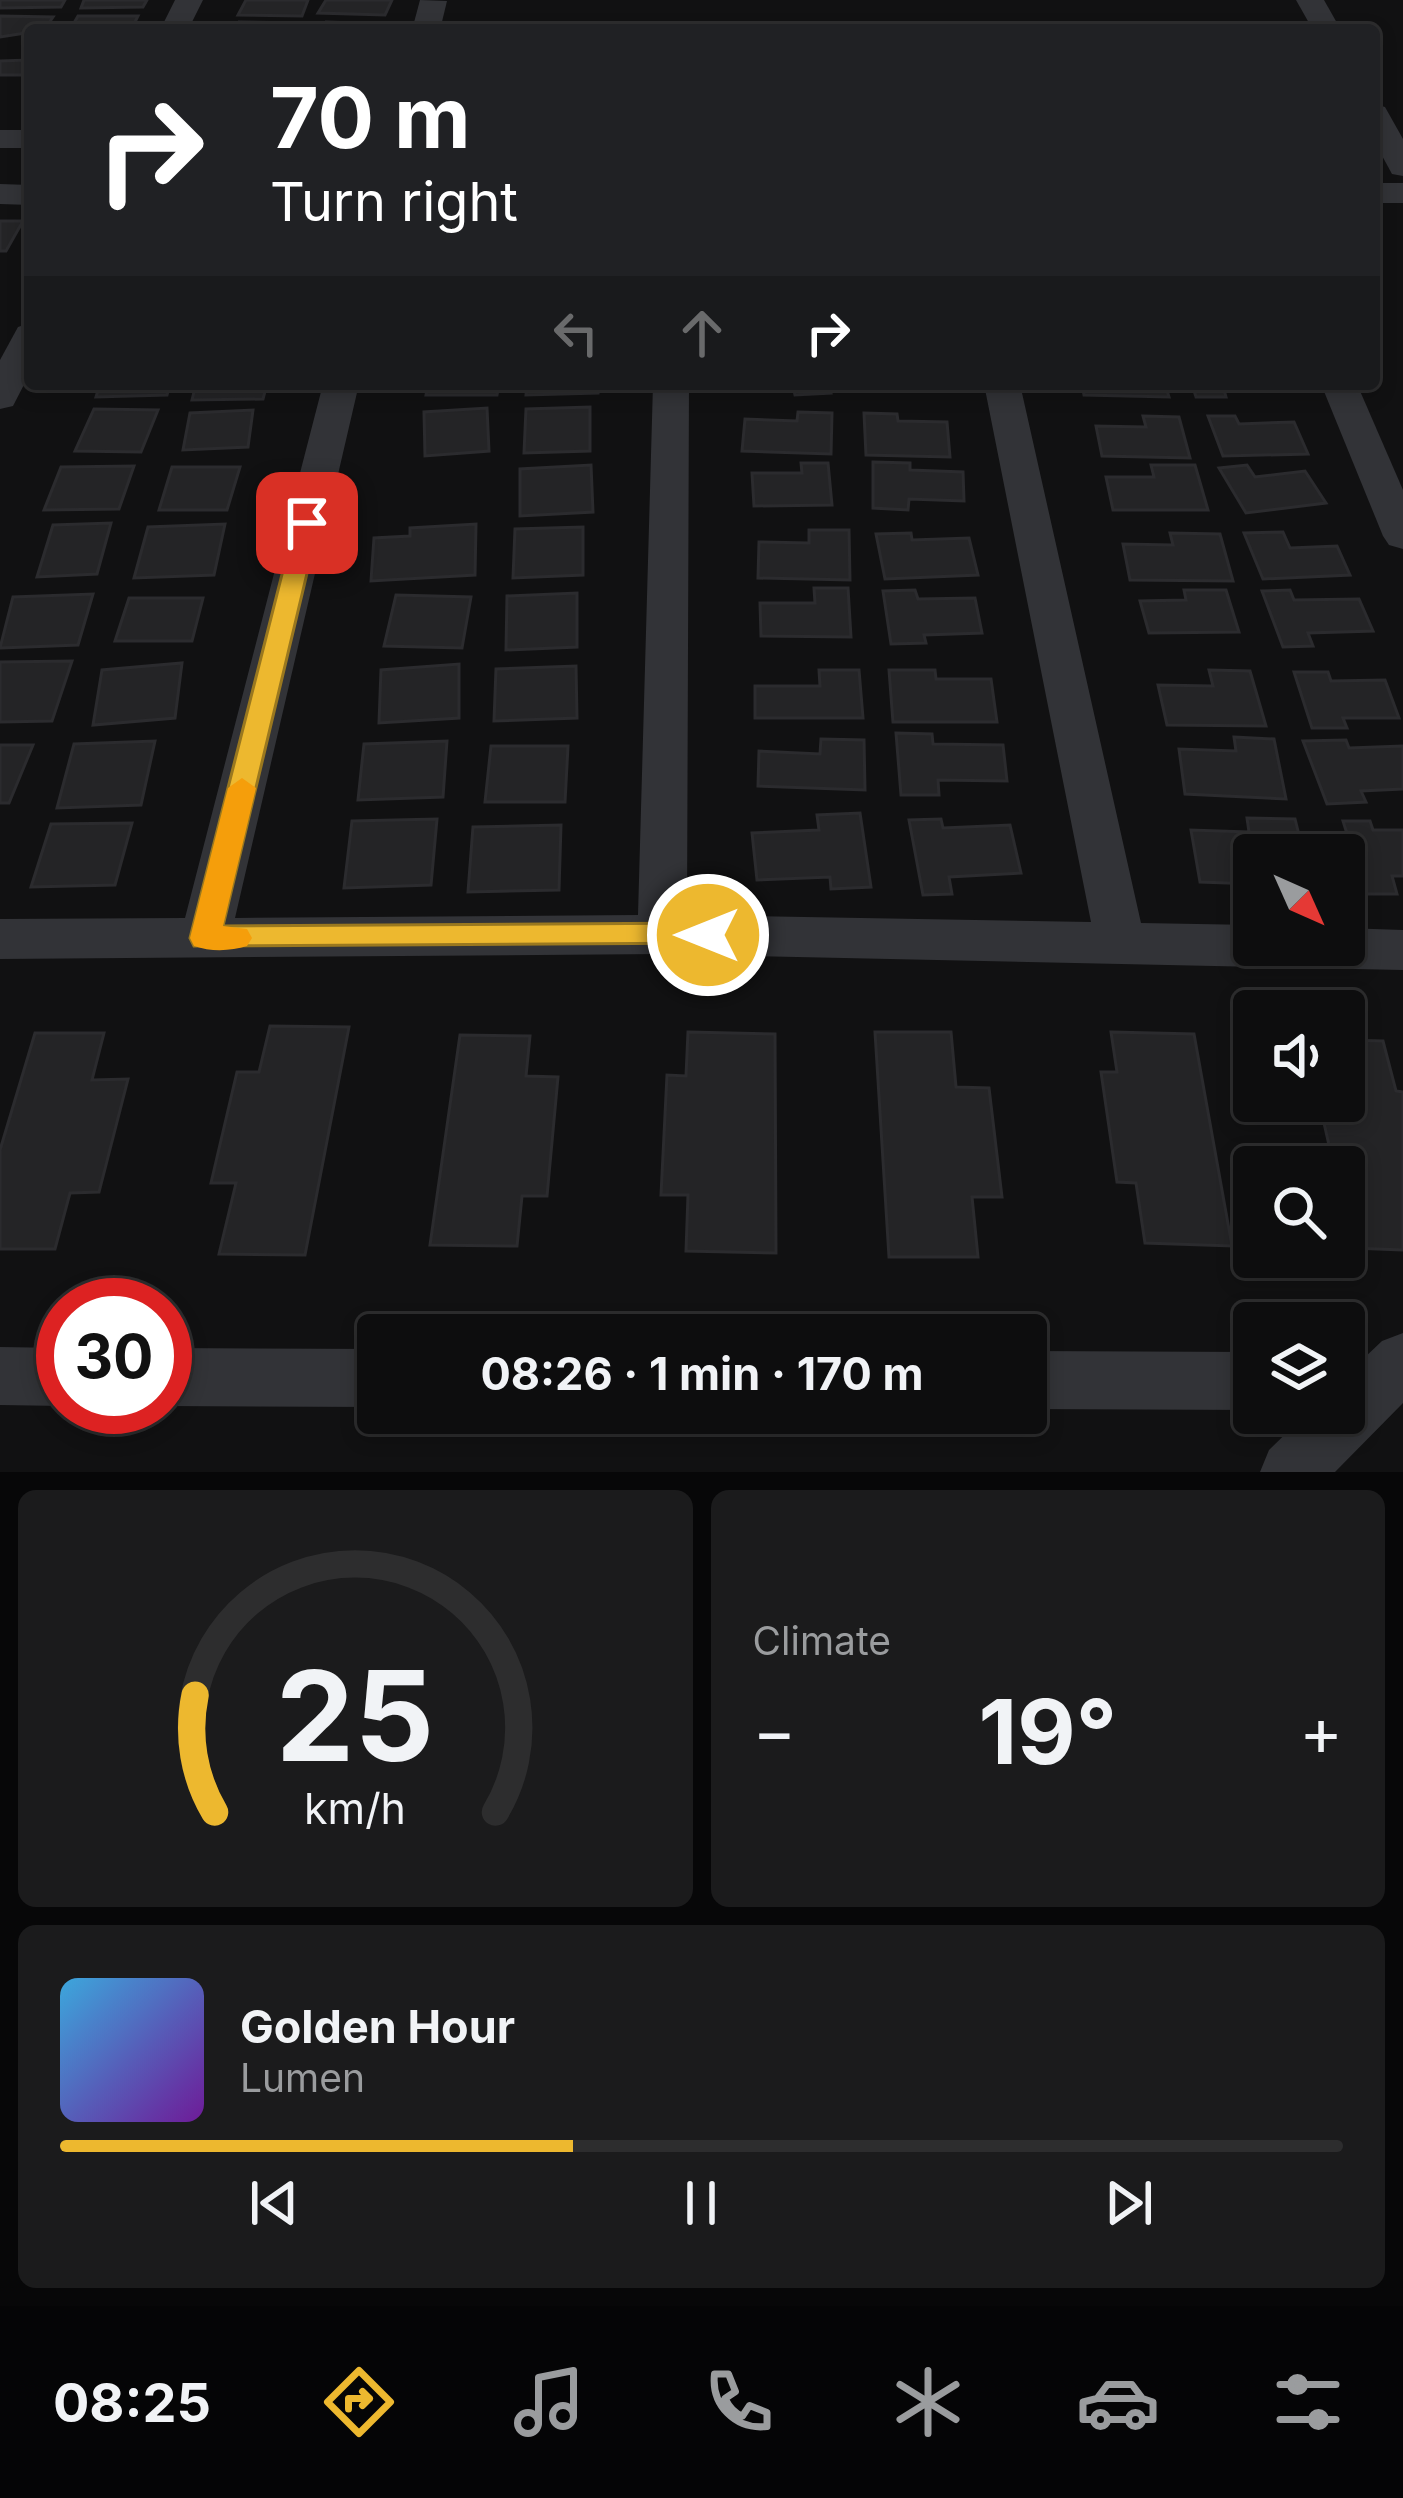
<!DOCTYPE html>
<html lang="en">
<head>
<meta charset="utf-8">
<style>
	:root { --surface:#0d0d0e; --page:#1b1b1c; --text:#f1f3f6; --muted:#9a9c9e; --line:#2d2d2e; --accent:#edb82f }
	body { margin:0; font-family:Inter,sans-serif; background:var(--page); color:var(--text); height:100vh; display:flex; flex-direction:column; font-size:45px; white-space:nowrap }
	* { box-sizing:border-box; margin:0 }
	p { font-size:39px; color:var(--muted) }
	.icon { flex:none; width:66px; height:66px; fill:none; stroke:currentColor; stroke-width:2; stroke-linecap:round; stroke-linejoin:round }
	.map { position:relative; height:1472px; overflow:hidden }
	.panel { display:flex; flex-direction:column; gap:18px; padding:18px; background:#070708; flex:1 }
	.panel>* { flex:none }
	.guide { position:absolute; left:24px; top:24px; width:1356px; height:366px; border-radius:12px; box-shadow:0 6px 18px #0003,0 0 0 3px var(--line); background:#202124; color:#fff; overflow:hidden }
	.needle { width:78px; rotate:135deg }
	.controls { position:absolute; left:1233px; top:834px; display:grid; gap:24px }
	.controls a { display:grid; place-items:center; width:132px; height:132px; border-radius:12px; background:var(--surface); box-shadow:0 6px 18px #0003,0 0 0 3px var(--line); font-size:60px }
	.speed { position:absolute; left:36px; top:1278px; display:flex; gap:24px; font-size:60px; font-weight:700; text-align:center }
	.speed>* { display:grid; place-content:center; width:156px; height:156px; border-radius:50%; background:var(--surface); box-shadow:0 6px 18px #0003,0 0 0 3px var(--line); line-height:1 }
	.speed .limit { border:18px solid #d22; background:#fff; color:#111 }
	.pin { position:absolute; display:grid; place-items:center; width:102px; height:102px; color:#fff; margin:-51px; border-radius:24px; box-shadow:0 6px 18px #0006 }
	.me { position:absolute; width:132px; margin:-66px; rotate:270deg; stroke-linejoin:round; filter:drop-shadow(0 0 9px #0008) }
	.turn { display:flex; align-items:center; gap:42px; height:252px; padding:0 48px; font-size:54px }
	.turn .icon { width:156px; height:156px; stroke-width:2.5 }
	.turn b { display:block; font-size:84px; line-height:102px }
	.lanes { display:flex; align-items:center; height:114px; padding:0 48px; background:#0003; justify-content:center; gap:60px; direction:ltr }
	.lanes .off { opacity:.35 }
	.big { font-size:90px; font-weight:700; line-height:1.1 }
	.panel .card { flex:1; display:flex; flex-direction:column; justify-content:center; gap:18px; min-width:0; padding:0 42px; border-radius:18px; background:var(--page) }
	.panel .dial { align-items:center; gap:0 }
	.dial svg { height:312px; overflow:visible; fill:none; stroke:var(--line); stroke-width:7; stroke-linecap:round; text-anchor:middle }
	.dial text { fill:var(--text); stroke:none }
	.song { display:flex; align-items:center; gap:36px }
	.cover { width:144px; height:144px; border-radius:18px; background:linear-gradient(135deg,hsl(200 70% 55%),hsl(280 70% 35%)) }
	.played { height:12px; border-radius:6px; background:linear-gradient(90deg,var(--accent) 40%,var(--line) 40%) }
	.keys { display:flex; justify-content:space-around; direction:ltr }
	.heat { display:flex; justify-content:space-between; align-items:center; font-size:66px; direction:ltr }
	.panel .tiles { flex:1; display:grid; gap:18px; grid-template-columns:1fr 1fr }
	.card:last-child { grid-column:span 2 }
	.trip { position:absolute; left:357px; top:1314px; width:690px; height:120px; border-radius:12px; background:var(--surface); box-shadow:0 6px 18px #0003,0 0 0 3px var(--line); font-weight:700; line-height:120px; text-align:center }
	.menu { display:flex; height:192px; justify-content:space-around; align-items:center; background:#050506; color:var(--muted) }
	.menu .icon { width:84px; height:84px }
	.menu .active { color:var(--accent) }
	.menu b { font-size:54px; color:var(--text) }
	.map>svg:first-child { display:block }
	.building { fill:#242426; stroke:#2b2b2e; stroke-width:3 }
	.lines { fill:none; stroke-linecap:round; stroke-linejoin:round }
	.minor { fill:#323337; fill-rule:evenodd }
	.route { fill:#edb82f; stroke:#9a781f; stroke-width:3 }
	.slow { fill:#f59e0b }
</style>
</head>
<body>
<div class="map">
<svg width="1403" height="1472" viewBox="0 0 1403 1472">
	<rect width="100%" height="100%" fill="#111112"/>
	<g class="building">
		<polygon points="0,0 65,0 61,7 0,8"/>
		<polygon points="84,0 147,0 143,7 81,8"/>
		<polygon points="246,0 308,0 302,16 238,15"/>
		<polygon points="326,0 392,0 385,15 318,13"/>
		<polygon points="0,16 53,17 44,30 0,37"/>
		<polygon points="78,16 138,16 131,30 70,30"/>
		<polygon points="239,22 301,23 298,30 235,30"/>
		<polygon points="326,22 384,24 381,30 322,30"/>
		<polygon points="28,60 22,75 0,75 0,61"/>
		<polygon points="0,221 23,221 6,251 0,251"/>
		<polygon points="100,384 170,384 167,395 96,397"/>
		<polygon points="196,384 267,384 263,399 192,400"/>
		<polygon points="428,384 499,384 497,395 426,395"/>
		<polygon points="527,384 598,384 598,393 526,395"/>
		<polygon points="745,384 829,384 831,393 795,395 793,386 746,389"/>
		<polygon points="1082,384 1165,384 1169,397 1084,395"/>
		<polygon points="1192,384 1276,384 1278,390 1224,390 1226,397 1196,397"/>
		<polygon points="590,407 590,451 524,453 526,409"/>
		<polygon points="487,408 489,451 425,456 424,412"/>
		<polygon points="94,409 158,410 141,452 75,451"/>
		<polygon points="253,410 248,447 183,450 190,413"/>
		<polygon points="798,412 832,413 831,454 742,451 745,419 797,421"/>
		<polygon points="864,413 897,414 898,421 947,422 950,457 866,455"/>
		<polygon points="1143,416 1179,417 1190,458 1102,456 1096,426 1146,427"/>
		<polygon points="1208,416 1235,416 1239,424 1294,422 1308,454 1223,456"/>
		<polygon points="873,462 910,463 910,470 963,472 964,501 909,499 908,510 873,508"/>
		<polygon points="801,463 828,463 832,505 754,506 752,473 802,473"/>
		<polygon points="591,465 593,512 520,516 520,469"/>
		<polygon points="1151,465 1195,465 1208,510 1113,510 1106,477 1154,477"/>
		<polygon points="1247,465 1255,477 1305,471 1326,503 1246,513 1219,468"/>
		<polygon points="134,466 119,509 44,510 61,467"/>
		<polygon points="172,467 240,467 227,510 159,510"/>
		<polygon points="111,523 97,574 37,577 53,525"/>
		<polygon points="225,524 214,575 134,578 148,527"/>
		<polygon points="476,524 475,575 371,581 374,538 410,536 410,528"/>
		<polygon points="583,527 583,575 513,578 515,529"/>
		<polygon points="809,530 849,530 850,580 758,578 759,542 809,543"/>
		<polygon points="1283,532 1290,548 1337,546 1350,575 1263,579 1244,533"/>
		<polygon points="911,533 912,540 969,538 978,575 885,579 876,534"/>
		<polygon points="1170,533 1220,534 1233,581 1130,580 1123,544 1173,545"/>
		<polygon points="814,588 848,588 851,637 761,636 760,603 815,603"/>
		<polygon points="915,590 918,599 975,598 982,633 924,635 926,643 891,644 883,591"/>
		<polygon points="1184,590 1226,590 1239,632 1149,633 1140,601 1186,600"/>
		<polygon points="1290,590 1294,600 1359,599 1373,631 1308,633 1313,646 1283,647 1262,591"/>
		<polygon points="577,593 577,647 506,650 507,596"/>
		<polygon points="93,594 78,645 0,648 13,597"/>
		<polygon points="396,595 471,597 462,648 384,646"/>
		<polygon points="129,598 203,598 192,641 115,641"/>
		<polygon points="72,661 52,721 0,722 0,662"/>
		<polygon points="182,663 175,718 93,725 102,670"/>
		<polygon points="459,664 459,718 379,723 381,670"/>
		<polygon points="576,666 577,718 494,721 496,669"/>
		<polygon points="819,670 859,670 863,718 755,718 755,686 820,686"/>
		<polygon points="889,670 935,670 936,679 991,679 997,722 893,722"/>
		<polygon points="1209,670 1250,671 1266,726 1167,725 1158,685 1213,686"/>
		<polygon points="1294,672 1328,672 1331,681 1385,680 1399,718 1343,718 1347,728 1312,728"/>
		<polygon points="896,733 932,734 933,744 1003,745 1007,781 938,780 939,795 901,795"/>
		<polygon points="1234,737 1274,739 1286,799 1185,794 1179,749 1236,751"/>
		<polygon points="821,739 864,740 865,790 758,786 759,751 820,754"/>
		<polygon points="1346,740 1349,748 1403,746 1403,789 1361,791 1366,802 1327,804 1303,741"/>
		<polygon points="155,741 141,805 57,808 74,744"/>
		<polygon points="447,741 443,797 358,800 364,744"/>
		<polygon points="0,745 33,745 9,803 0,803"/>
		<polygon points="491,746 568,746 565,802 485,802"/>
		<polygon points="860,813 871,887 831,889 830,877 757,880 752,833 819,830 817,815"/>
		<polygon points="1247,818 1295,819 1304,855 1254,855 1254,884 1200,882 1191,830 1249,832"/>
		<polygon points="437,819 431,885 344,888 352,821"/>
		<polygon points="941,819 943,828 1010,825 1021,873 949,877 952,894 923,895 909,820"/>
		<polygon points="1343,821 1370,821 1373,830 1403,830 1403,876 1392,876 1397,894 1366,894"/>
		<polygon points="132,823 115,885 31,887 51,824"/>
		<polygon points="561,825 559,890 468,892 473,827"/>
		<polygon points="270,1026 349,1027 305,1255 219,1254 236,1183 211,1183 237,1072 259,1072"/>
		<polygon points="688,1032 775,1034 776,1253 686,1251 688,1195 661,1195 667,1075 686,1076"/>
		<polygon points="875,1032 951,1032 956,1087 989,1088 1002,1197 972,1197 978,1257 889,1257"/>
		<polygon points="1111,1032 1194,1034 1232,1246 1145,1243 1136,1183 1117,1182 1101,1072 1117,1072"/>
		<polygon points="35,1033 104,1033 92,1080 128,1079 99,1192 70,1193 55,1249 0,1249 0,1150"/>
		<polygon points="460,1035 530,1036 526,1076 558,1077 547,1196 522,1196 517,1246 430,1245"/>
		<polygon points="1344,1040 1383,1041 1396,1091 1403,1092 1403,1250 1352,1248 1344,1213 1344,1167 1334,1167 1319,1101 1344,1101"/>
	</g>
	<g class="lines">
		<g class="minor">
			<polygon points="175,0 203,0 188,30 160,30"/>
			<polygon points="420,0 447,1 440,30 412,30"/>
			<polygon points="1296,0 1324,0 1341,30 1313,30"/>
			<polygon points="1374,104 1385,107 1403,139 1403,176 1392,174 1374,141"/>
			<rect x="0" y="130" width="30" height="18"/>
			<rect x="1374" y="183" width="29" height="20"/>
			<polygon points="0,184 30,185 30,205 0,204"/>
			<polygon points="30,323 30,373 13,406 0,409 0,360 18,327"/>
			<polygon points="323,384 359,384 235,918 638,915 653,384 689,384 687,915 1091,922 984,384 1020,384 1141,923 1254,925 1254,945 1344,945 1344,928 1403,930 1403,970 662,954 0,959 0,919 185,918"/>
			<polygon points="1321,384 1357,384 1403,490 1403,549 1389,545 1383,536"/>
			<polygon points="1403,1333 1403,1403 1335,1472 1260,1472 1269,1450 1307,1413 1344,1413 1344,1377 1382,1341"/>
			<polygon points="0,1347 63,1348 63,1406 0,1405"/>
			<polygon points="165,1348 378,1349 378,1407 165,1406"/>
			<polygon points="1026,1351 1254,1352 1254,1410 1026,1409"/>
		</g>
	</g>
	<polygon class="route" points="307,515 319,523 223,926 708,923 718,926 723,935 718,943 194,946 190,938 295,523"/>
	<path class="slow" d="M242 778 256 788 223 926 247 929 252 938 247 946C231 951 211 952 194 946L190 938 228 788Z"/>
</svg>
<div class="controls">
<a><svg class="needle" viewBox="-14 -14 28 28"><path d="M0-13l5 13h-10z" fill="#e53935"/><path d="M0 13l5-13h-10z" fill="#9a9c9e"/></svg></a>
<a><svg class="icon" aria-label="sound" viewBox="0 0 24 24"><path d="M4 9h4l5-4v14l-5-4H4zM17 9q2 3 0 6"/></svg></a>
<a><svg class="icon" aria-label="search" viewBox="0 0 24 24"><circle cx="10" cy="10" r="6"/><path d="M15 15l6 6"/></svg></a>
<a><svg class="icon" aria-label="layers" viewBox="0 0 24 24"><path d="M12 4l9 5-9 5-9-5zM3 14l9 5 9-5"/></svg></a>
</div>
<div class="speed"><div class="limit">30</div></div>
<div class="pin" style="left:307px;top:523px;background:#d93025"><svg class="icon" aria-label="arrive" viewBox="0 0 24 24"><path d="M6 21V4h12l-3 4 3 4H6"/></svg></div>
<svg class="me" style="left:708px;top:935px" viewBox="-20 -20 40 40"><circle r="17" fill="#edb82f" stroke="#fff" stroke-width="3"/><path d="M0-11L8 9 0 5-8 9z" fill="#fff"/></svg>
<div class="trip">08:26 · 1 min · 170 m</div>
<div class="guide">
<div class="turn"><svg class="icon" aria-label="right" viewBox="0 0 24 24"><path d="M7 20v-9h11M14 6l5 5-5 5"/></svg><div><b>70 m</b>Turn right</div></div>
<div class="lanes"><svg class="icon off" aria-label="left" viewBox="0 0 24 24"><path d="M17 20v-9H6M10 6l-5 5 5 5"/></svg><svg class="icon off" aria-label="ahead" viewBox="0 0 24 24"><path d="M12 20V5M6 11l6-6 6 6"/></svg><svg class="icon" aria-label="right" viewBox="0 0 24 24"><path d="M7 20v-9h11M14 6l5 5-5 5"/></svg></div>
</div>
</div>
<section class="panel">
<div class="tiles">
<div class="card dial"><svg viewBox="0 0 100 80">
<path d="M14 69A42 42 0 1 1 86 69"/>
<path d="M14 69A42 42 0 0 1 9 39" stroke="#edb82f"/>
<text x="50" y="56" font-size="32" font-weight="700">25</text>
<text x="50" y="72" font-size="11">km/h</text>
</svg></div>
<div class="card"><p>Climate</p>
<div class="heat"><a>−</a><b class="big">19°</b><a>+</a></div>
</div>
<div class="card">
<div class="song"><i class="cover"></i><div><b>Golden Hour</b><p>Lumen</p></div></div>
<div class="played"></div>
<div class="keys"><svg class="icon" aria-label="previous" viewBox="0 0 24 24"><path d="M18 5L8 12l10 7zM5 5v14"/></svg><svg class="icon" aria-label="pause" viewBox="0 0 24 24"><path d="M8 5v14M16 5v14"/></svg><svg class="icon" aria-label="next" viewBox="0 0 24 24"><path d="M6 5l10 7-10 7zM19 5v14"/></svg></div>
</div>
</div>
</section>
<nav class="menu">
<b>08:25</b>
<svg class="icon active" aria-label="directions" viewBox="0 0 24 24"><path d="M12 3l9 9-9 9-9-9zM9 14v-3h6M13 9l2 2-2 2"/></svg>
<svg class="icon" aria-label="music" viewBox="0 0 24 24"><path d="M9 18V5l10-2v13"/><circle cx="6" cy="18" r="3"/><circle cx="16" cy="16" r="3"/></svg>
<svg class="icon" aria-label="phone" viewBox="0 0 24 24"><path d="M5 4h4l2 5-3 2q2 4 5 5l2-3 5 2v4C11 20 4 13 5 4z"/></svg>
<svg class="icon" aria-label="climate" viewBox="0 0 24 24"><path d="M12 3v18M4 7l16 10M4 17L20 7"/></svg>
<svg class="icon" aria-label="car" viewBox="0 0 24 24"><path d="M5 17H2v-5l4-1 3-4h7l3 4 3 1v5h-3M9 17h6M6 11h13"/><circle cx="7" cy="17" r="2"/><circle cx="17" cy="17" r="2"/></svg>
<svg class="icon" aria-label="filters" viewBox="0 0 24 24"><path d="M4 7h16M4 17h16"/><circle cx="9" cy="7" r="2"/><circle cx="15" cy="17" r="2"/></svg>
</nav>
</body>
</html>
